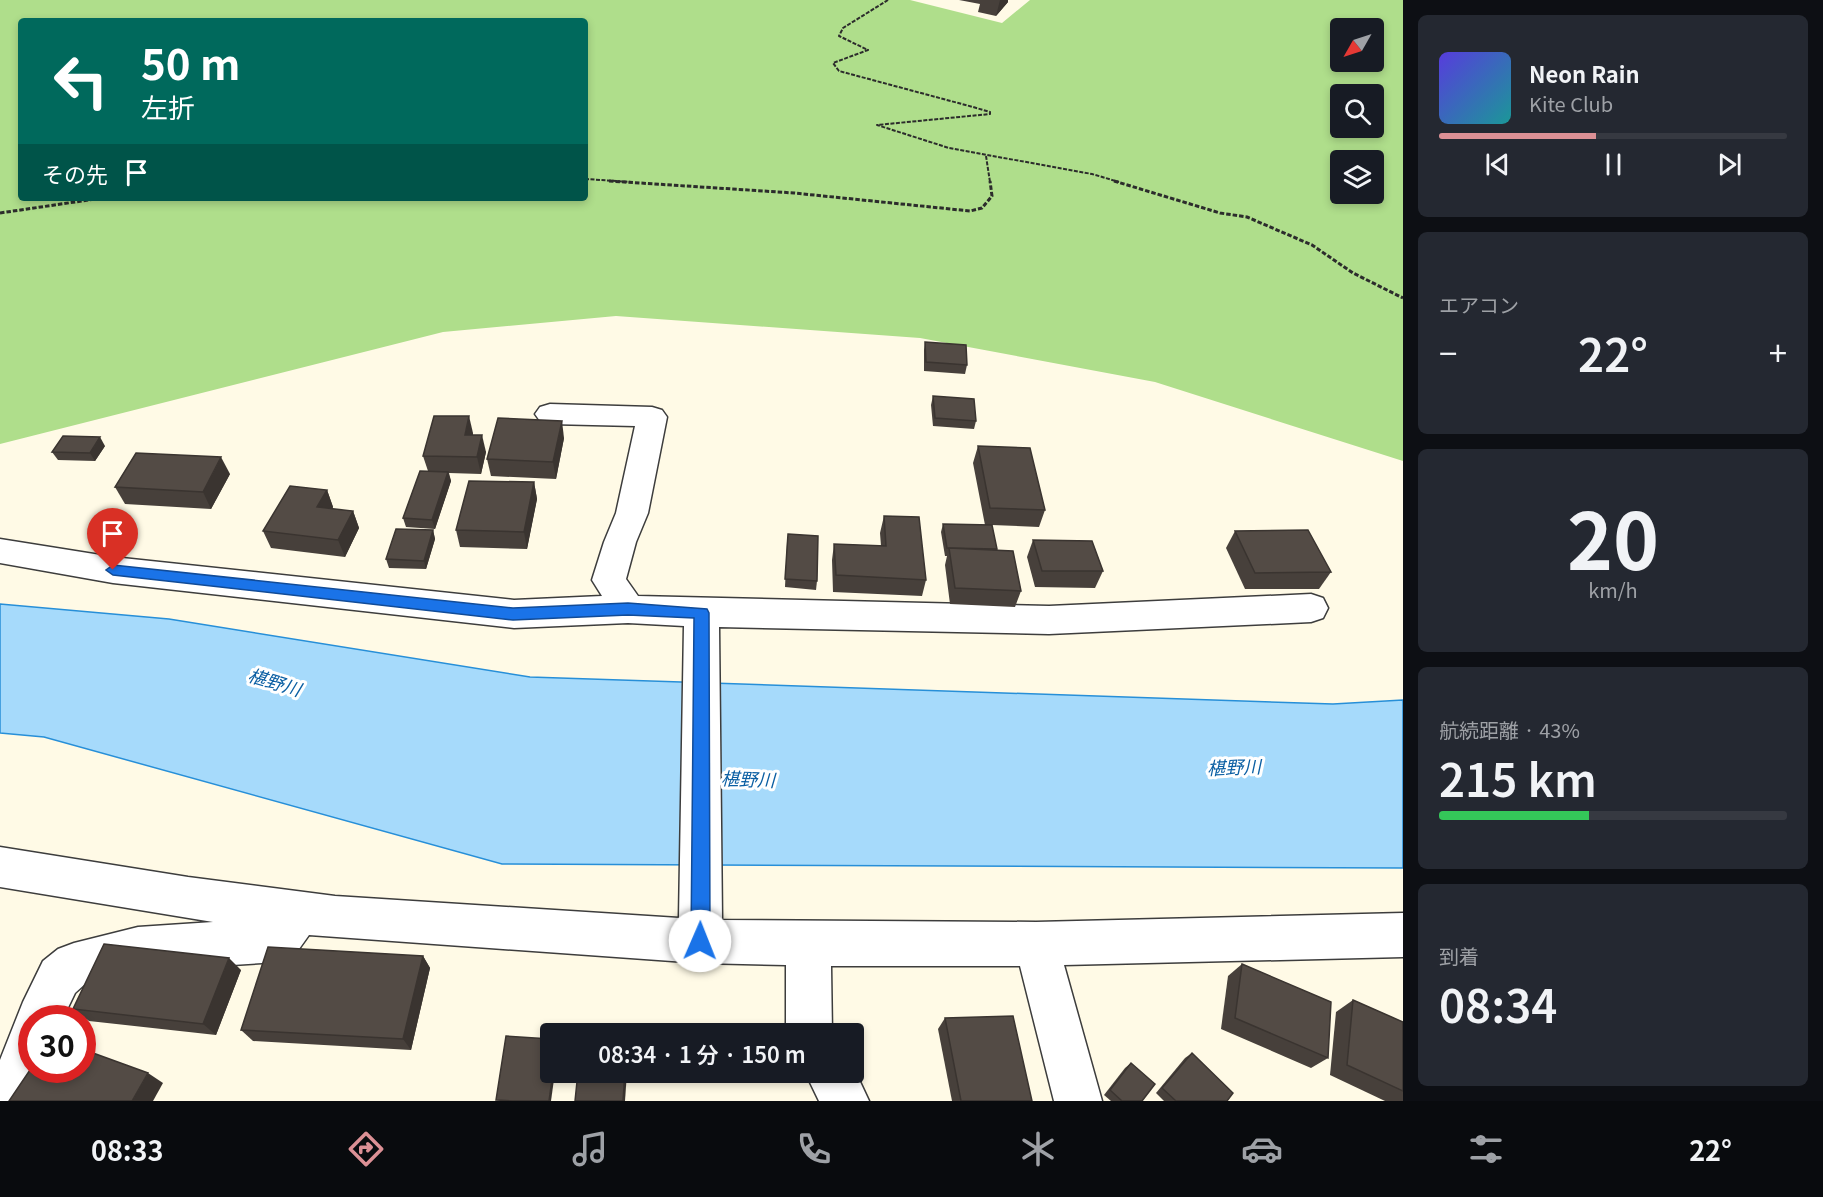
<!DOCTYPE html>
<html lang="ja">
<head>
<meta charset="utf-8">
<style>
	:root { --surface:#171b24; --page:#242831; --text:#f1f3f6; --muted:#9ea1a6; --line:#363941; --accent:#dc9095 }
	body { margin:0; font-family:Georgia,"Noto Sans JP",serif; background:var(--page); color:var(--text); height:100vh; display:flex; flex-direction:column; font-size:22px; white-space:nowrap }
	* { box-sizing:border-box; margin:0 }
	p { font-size:20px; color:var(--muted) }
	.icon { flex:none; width:33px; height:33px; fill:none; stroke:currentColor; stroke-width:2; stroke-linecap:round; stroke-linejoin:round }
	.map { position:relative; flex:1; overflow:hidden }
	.sheet { display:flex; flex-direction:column; gap:15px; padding:15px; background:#0d0f14; width:420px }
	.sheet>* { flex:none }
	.guide { position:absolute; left:18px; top:18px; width:570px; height:183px; border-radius:6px; box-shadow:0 3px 9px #0003; background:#00695c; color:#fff; overflow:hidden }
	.needle { width:39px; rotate:231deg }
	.controls { position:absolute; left:1330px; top:18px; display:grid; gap:12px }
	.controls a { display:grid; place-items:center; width:54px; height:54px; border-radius:6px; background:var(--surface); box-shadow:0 3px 9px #0003; font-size:30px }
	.speed { position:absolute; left:18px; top:1005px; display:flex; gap:12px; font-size:30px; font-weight:700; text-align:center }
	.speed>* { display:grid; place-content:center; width:78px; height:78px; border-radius:50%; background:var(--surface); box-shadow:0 3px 9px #0003; line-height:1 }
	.speed .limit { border:9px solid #d22; background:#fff; color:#111 }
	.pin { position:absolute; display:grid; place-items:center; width:51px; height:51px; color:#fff; margin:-62px -26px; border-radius:50% 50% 50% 0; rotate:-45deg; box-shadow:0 0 6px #0007 }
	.pin .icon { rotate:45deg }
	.me { position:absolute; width:66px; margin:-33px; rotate:1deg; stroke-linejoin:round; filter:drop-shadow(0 0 4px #0008) }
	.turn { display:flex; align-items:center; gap:21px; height:126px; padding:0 24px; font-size:27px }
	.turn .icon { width:78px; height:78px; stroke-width:2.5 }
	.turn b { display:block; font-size:42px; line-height:51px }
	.then { display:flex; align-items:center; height:57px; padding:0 24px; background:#0003; gap:12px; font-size:22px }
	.big { font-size:45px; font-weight:600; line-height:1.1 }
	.sheet .tile { flex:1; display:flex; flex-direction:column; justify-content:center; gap:9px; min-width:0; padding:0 21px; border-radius:9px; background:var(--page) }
	.sheet .dial { align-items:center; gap:0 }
	.dial b { font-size:78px; line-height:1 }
	.song { display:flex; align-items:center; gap:18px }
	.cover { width:72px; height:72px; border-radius:9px; background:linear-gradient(135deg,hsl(250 70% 55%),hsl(180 70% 35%)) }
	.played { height:6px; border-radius:3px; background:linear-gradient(90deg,var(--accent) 45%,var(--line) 45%) }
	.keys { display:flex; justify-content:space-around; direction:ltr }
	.heat { display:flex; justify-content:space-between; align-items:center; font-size:33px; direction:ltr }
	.charge { height:9px; border-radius:4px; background:linear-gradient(90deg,#34c759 43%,var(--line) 0) }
	.trip { position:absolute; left:540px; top:1023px; width:324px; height:60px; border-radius:6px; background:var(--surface); box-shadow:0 3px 9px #0003; font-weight:600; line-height:60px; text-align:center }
	.menu { display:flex; height:96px; justify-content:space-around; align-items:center; background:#090b0e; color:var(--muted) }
	.menu .icon { width:42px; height:42px }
	.menu .on { color:var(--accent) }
	.menu b { font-size:27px; color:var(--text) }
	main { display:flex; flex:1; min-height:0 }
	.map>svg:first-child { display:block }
	.forest { fill:#afde8b; fill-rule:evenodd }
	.water { fill:#a6dafb; stroke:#278fd8; stroke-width:1.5 }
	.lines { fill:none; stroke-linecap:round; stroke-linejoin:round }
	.street-casing { stroke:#3d3d3d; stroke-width:3 }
	.path-far1 { stroke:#2c2c2c; stroke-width:2; stroke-dasharray:4 1.5; stroke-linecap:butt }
	.path { stroke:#2c2c2c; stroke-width:3; stroke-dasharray:4.5 2; stroke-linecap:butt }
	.street { fill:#fff; fill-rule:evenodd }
	.wall { fill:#47403b }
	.shaded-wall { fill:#3a3430 }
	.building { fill:#534b45; stroke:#3a3430; stroke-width:1.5 }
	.route { fill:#1a73e8; stroke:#114b97; stroke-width:1.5 }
	.labels { text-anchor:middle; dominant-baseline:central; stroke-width:6; stroke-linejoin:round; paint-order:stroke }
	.water-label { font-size:18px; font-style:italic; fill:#0b5fa3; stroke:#fff }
</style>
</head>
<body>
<main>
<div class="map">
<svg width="1403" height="1101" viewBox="0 0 1403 1101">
	<rect width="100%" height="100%" fill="#fffae6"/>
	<path class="forest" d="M0 0H910L1002 23 1030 0H1403V461L1155 382 920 338 616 316 443 332 0 444ZM21 21H585V198H21ZM1341 28H1374V62H1341ZM1341 94H1374V128H1341ZM1341 160H1374V194H1341Z"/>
	<polygon class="water" points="0,604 169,619 530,677 1333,704 1403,700 1403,868 502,864 44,737 0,733"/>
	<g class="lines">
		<g class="street-casing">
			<g id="street">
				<polygon points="550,404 652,407 662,410 667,417 648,513 636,542 626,579 638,596 1049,606 1311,594 1323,598 1328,608 1323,618 1311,622 1049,634 719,627 722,920 1036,922 1403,913 1403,957 1064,965 1102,1101 1054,1101 1020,966 831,966 832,1034 786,1034 786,965 700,963 309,935 294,956 278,962 138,971 85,984 75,993 63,1018 32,1018 32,1070 44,1070 32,1101 0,1101 0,1060 23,1002 43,961 58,949 74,943 138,927 213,922 0,887 0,847 188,877 335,896 679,918 684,626 628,623 514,628 113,583 0,563 0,539 113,557 514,600 602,596 592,580 604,542 616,513 635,426 550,424 540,421 535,414 540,407"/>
				<polygon points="854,1069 869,1101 819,1101 805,1072 854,1072"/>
			</g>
		</g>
		<g class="path-far1">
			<polyline points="888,0 843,28 839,36 868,50 833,63 839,71 973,107 990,112 990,114 877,125 949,148 1092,174 1119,182"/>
			<polyline points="986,156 990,182"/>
			<polyline points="585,179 631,182"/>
		</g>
		<g class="path">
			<polyline points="609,181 794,193 970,211 982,208 992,196 990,181"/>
			<polyline points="1114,181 1220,213 1247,217 1312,245 1353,273 1403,298"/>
			<polyline points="0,213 102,198"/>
		</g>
		<use href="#street" class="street"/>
	</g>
	<g class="wall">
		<polygon points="959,0 1008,0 1008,2 996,16 978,12 980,4"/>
		<polygon points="925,342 967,365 965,374 924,371 924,350"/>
		<polygon points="933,396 976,421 974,429 933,426 931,405"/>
		<polygon points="473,433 473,435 486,452 481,474 449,473 451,481 435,529 406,527 403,518 428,471 423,456"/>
		<polygon points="564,438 556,479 491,476 487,459"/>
		<polygon points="105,446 95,461 58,460 52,452"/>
		<polygon points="978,446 1045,510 1039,527 992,525 997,550 1021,591 1015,607 950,604 945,565 947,556 945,556 941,532 943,524 985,525 973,463"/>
		<polygon points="230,474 211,509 125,504 115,487"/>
		<polygon points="534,482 537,499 527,549 460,547 456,530"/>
		<polygon points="327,490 333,507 332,509 353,511 359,528 345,557 271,548 263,531"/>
		<polygon points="884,516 926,580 922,596 833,592 832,560 834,544 881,546 880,533"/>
		<polygon points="433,530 435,539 426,569 389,568 386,559"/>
		<polygon points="1235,531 1331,572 1319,589 1245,589 1226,548"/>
		<polygon points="1033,540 1103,571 1095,588 1035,587 1027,557"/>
		<polygon points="787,542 817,581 816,590 785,587"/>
		<polygon points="423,956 430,968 411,1050 253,1041 241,1030"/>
		<polygon points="1242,964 1328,1058 1311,1068 1221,1029 1228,976"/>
		<polygon points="241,970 216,1035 89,1021 73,1009"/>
		<polygon points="1353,1000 1403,1022 1403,1101 1385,1101 1330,1075 1336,1012"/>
		<polygon points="945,1018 1032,1101 952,1101 938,1029"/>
		<polygon points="1192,1053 1227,1101 1164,1101 1156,1093 1185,1058"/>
		<polygon points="1131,1063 1142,1101 1111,1101 1104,1095 1125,1068"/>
	</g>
	<g class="shaded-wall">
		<polygon points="1000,0 1008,0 1008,2 996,16"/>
		<polygon points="469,416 473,433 469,452 465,435"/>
		<polygon points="562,421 564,438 556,479 553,462"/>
		<polygon points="482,435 486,452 481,474 477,457"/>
		<polygon points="100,437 105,446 95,461 90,453"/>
		<polygon points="221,457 230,474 211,509 203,492"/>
		<polygon points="448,472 451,481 435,529 432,520"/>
		<polygon points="534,482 537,499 527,549 524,532"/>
		<polygon points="327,490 333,507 324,524 317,507"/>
		<polygon points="353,511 359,528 345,557 338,540"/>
		<polygon points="433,530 435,539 426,569 424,561"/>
		<polygon points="423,956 430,968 411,1050 403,1039"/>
		<polygon points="229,958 241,970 216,1035 203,1024"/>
		<polygon points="553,1072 555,1072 551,1101 549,1101"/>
		<polygon points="625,1072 627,1072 625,1101 623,1101"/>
		<polygon points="148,1073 163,1083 153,1101 132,1101"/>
	</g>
	<g class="building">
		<polygon points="925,342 966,345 967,365 926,362"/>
		<polygon points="933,396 974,399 976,421 935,418"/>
		<polygon points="434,416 469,416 465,435 482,435 477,457 423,456"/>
		<polygon points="498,418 562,421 553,462 487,459"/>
		<polygon points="63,436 100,437 90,453 52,452"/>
		<polygon points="978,446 1030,448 1045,510 990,508"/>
		<polygon points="136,453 221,457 203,492 115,487"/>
		<polygon points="420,471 448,472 432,520 403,518"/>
		<polygon points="469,481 534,482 524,532 456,530"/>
		<polygon points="290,486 327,490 317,507 353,511 338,540 263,531"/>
		<polygon points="884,516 919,517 926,580 836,575 834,544 886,546"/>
		<polygon points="943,524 992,525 997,549 947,548"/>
		<polygon points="396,529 433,530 424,561 386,559"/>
		<polygon points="1308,530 1331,572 1255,573 1235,531"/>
		<polygon points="788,534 818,536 817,581 785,579"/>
		<polygon points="1033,540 1092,541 1103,571 1042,571"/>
		<polygon points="949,548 1013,551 1021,591 955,588"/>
		<polygon points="104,944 229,958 203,1024 73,1009"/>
		<polygon points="268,947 423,956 403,1039 241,1030"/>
		<polygon points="1242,964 1331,1002 1328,1058 1235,1018"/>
		<polygon points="1353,1000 1403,1022 1403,1091 1347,1065"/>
		<polygon points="1013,1016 1032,1101 961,1101 945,1018"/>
		<polygon points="506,1036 550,1039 550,1072 553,1072 549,1101 515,1101 496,1100"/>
		<polygon points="82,1049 148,1073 132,1101 9,1101 32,1067 32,1070 82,1070"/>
		<polygon points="1192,1053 1233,1093 1227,1101 1176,1101 1162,1088"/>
		<polygon points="1131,1063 1155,1084 1142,1101 1122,1101 1110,1090"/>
		<polygon points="578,1072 625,1072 623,1101 575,1101"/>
	</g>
	<polygon class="route" points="113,565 513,608 628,603 707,609 709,613 710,941 707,947 700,950 694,947 691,941 694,618 628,615 513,620 113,575 106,570"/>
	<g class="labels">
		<g class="water-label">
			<text transform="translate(275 681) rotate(17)">椹野川</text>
			<text transform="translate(1234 766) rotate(-2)">椹野川</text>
			<text transform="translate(748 778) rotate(2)">椹野川</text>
		</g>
	</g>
</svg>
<div class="controls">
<a><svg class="needle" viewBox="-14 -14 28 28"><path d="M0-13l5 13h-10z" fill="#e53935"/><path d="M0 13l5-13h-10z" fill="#9ea1a6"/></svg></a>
<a><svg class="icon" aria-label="search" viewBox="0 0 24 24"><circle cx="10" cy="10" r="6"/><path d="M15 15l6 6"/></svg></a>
<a><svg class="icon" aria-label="layers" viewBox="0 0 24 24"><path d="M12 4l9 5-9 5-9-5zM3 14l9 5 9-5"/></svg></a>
</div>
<div class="speed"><div class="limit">30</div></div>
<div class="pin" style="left:113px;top:570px;background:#d93025"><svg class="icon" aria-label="arrive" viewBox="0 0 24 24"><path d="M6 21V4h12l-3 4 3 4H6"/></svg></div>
<svg class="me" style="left:700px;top:941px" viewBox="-20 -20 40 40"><circle r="19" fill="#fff"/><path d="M0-13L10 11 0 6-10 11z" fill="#1a73e8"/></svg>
<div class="trip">08:34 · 1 分 · 150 m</div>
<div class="guide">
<div class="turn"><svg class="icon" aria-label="left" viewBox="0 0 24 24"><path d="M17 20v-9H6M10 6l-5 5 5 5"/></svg><div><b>50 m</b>左折</div></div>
<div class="then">その先<svg class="icon" aria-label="arrive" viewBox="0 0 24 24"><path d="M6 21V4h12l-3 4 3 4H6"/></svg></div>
</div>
</div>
<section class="sheet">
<div class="tile">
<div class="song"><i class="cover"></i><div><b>Neon Rain</b><p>Kite Club</p></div></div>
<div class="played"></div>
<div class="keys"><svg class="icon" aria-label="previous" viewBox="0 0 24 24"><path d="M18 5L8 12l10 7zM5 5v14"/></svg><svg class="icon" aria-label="pause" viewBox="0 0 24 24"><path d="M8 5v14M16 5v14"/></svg><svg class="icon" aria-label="next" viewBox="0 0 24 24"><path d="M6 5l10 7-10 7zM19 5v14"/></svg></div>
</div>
<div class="tile"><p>エアコン</p>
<div class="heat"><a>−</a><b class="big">22°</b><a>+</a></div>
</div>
<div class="tile dial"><b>20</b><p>km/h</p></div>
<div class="tile"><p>航続距離 · 43%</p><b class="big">215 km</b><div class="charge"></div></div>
<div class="tile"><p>到着</p><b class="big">08:34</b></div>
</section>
</main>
<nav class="menu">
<b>08:33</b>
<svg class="icon on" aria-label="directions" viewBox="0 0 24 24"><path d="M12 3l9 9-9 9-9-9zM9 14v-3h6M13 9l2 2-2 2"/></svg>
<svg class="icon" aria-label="music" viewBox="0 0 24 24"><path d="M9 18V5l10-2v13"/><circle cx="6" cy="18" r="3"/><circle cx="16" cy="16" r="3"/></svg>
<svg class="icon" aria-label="phone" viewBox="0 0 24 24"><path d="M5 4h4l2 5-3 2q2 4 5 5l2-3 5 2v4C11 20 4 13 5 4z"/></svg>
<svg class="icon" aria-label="climate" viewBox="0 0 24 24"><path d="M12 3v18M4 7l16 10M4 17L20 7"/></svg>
<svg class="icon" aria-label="car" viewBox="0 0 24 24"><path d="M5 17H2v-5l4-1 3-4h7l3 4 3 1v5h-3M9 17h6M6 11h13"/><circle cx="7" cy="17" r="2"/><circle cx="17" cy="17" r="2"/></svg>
<svg class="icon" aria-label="filters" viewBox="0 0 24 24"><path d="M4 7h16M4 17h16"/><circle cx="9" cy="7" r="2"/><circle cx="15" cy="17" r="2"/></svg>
<b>22°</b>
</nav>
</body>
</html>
